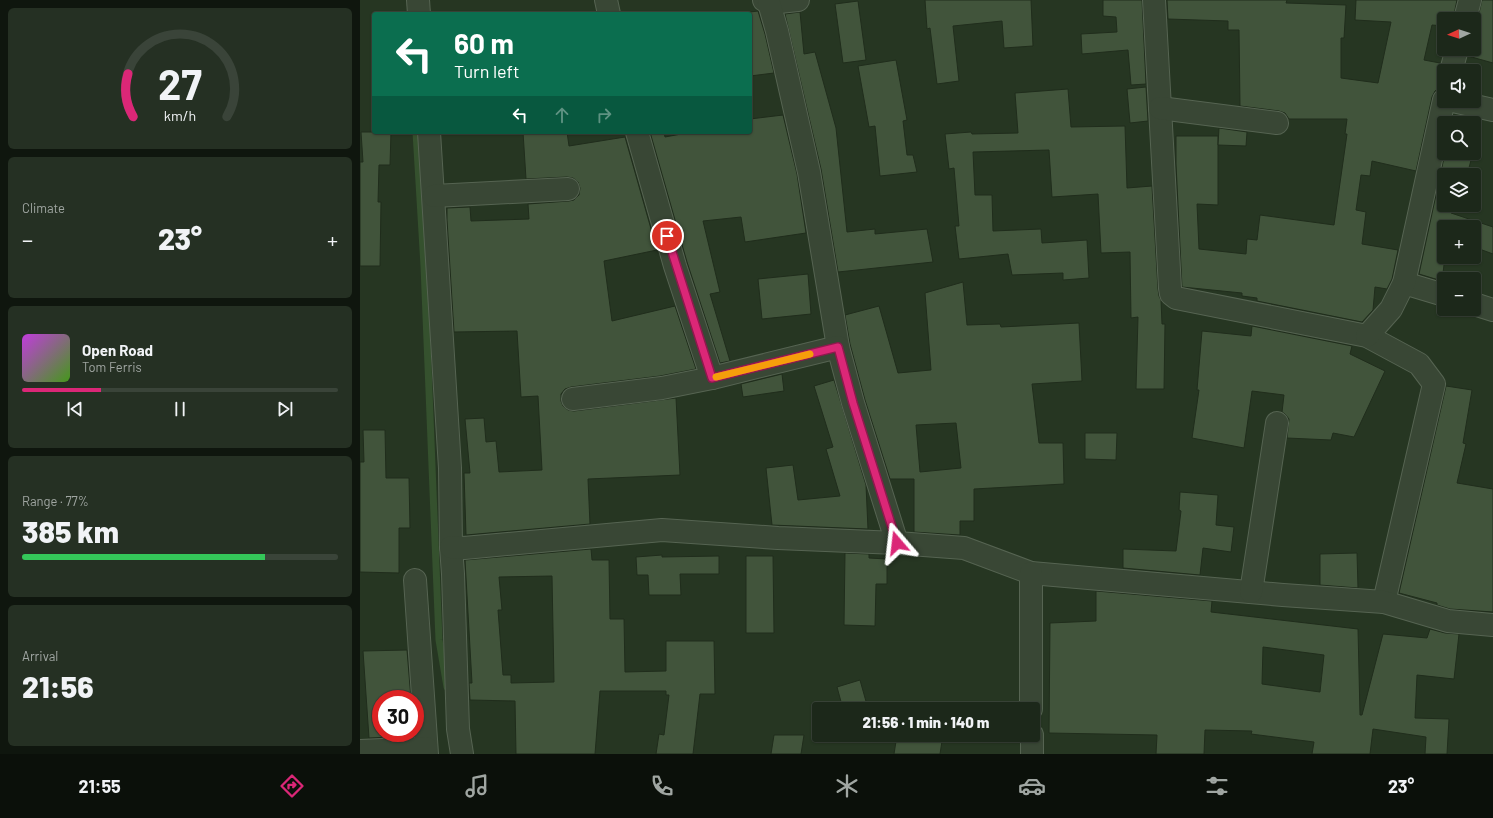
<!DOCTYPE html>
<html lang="en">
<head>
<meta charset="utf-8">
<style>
	:root { --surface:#1c281a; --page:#253023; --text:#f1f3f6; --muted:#a0a6a2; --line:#3a4439; --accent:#db2777 }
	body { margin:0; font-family:Barlow,sans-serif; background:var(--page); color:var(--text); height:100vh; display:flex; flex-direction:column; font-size:15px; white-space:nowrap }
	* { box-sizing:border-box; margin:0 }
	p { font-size:13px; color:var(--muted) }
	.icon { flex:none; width:22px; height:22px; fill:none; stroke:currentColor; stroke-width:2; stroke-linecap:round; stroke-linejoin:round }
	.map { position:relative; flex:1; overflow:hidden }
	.side { display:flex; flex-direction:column; gap:8px; padding:8px; background:#0f160e; width:360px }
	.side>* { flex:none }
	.banner { position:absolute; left:12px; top:12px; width:380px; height:122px; border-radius:4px; box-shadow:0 1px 3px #0004,0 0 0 1px var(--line); background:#0b6e4f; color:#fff; overflow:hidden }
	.needle { width:26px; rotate:267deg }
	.controls { position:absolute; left:1077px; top:12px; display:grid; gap:8px }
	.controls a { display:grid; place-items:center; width:44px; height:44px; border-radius:4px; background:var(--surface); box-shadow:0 1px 3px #0004,0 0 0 1px var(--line); font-size:20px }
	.speed { position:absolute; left:12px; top:690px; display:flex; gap:8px; font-size:20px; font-weight:700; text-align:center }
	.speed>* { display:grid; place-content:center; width:52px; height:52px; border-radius:50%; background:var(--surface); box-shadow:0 1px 3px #0004,0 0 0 1px var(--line); line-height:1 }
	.speed .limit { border:6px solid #d22; background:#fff; color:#111 }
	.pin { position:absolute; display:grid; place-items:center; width:34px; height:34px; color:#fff; margin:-17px; border:2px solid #fff; border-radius:50%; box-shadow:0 1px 4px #0007 }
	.me { position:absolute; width:44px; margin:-22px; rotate:343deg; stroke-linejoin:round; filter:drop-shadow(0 0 3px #0008) }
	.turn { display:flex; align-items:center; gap:14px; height:84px; padding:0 16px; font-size:18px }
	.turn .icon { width:52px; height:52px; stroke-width:2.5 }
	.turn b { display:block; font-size:28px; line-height:34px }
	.lanes { display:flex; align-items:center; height:38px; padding:0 16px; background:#0003; justify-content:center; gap:20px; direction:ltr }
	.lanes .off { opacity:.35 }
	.big { font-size:30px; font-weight:800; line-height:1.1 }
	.side .tile { flex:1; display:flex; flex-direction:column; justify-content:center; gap:6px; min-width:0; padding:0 14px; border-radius:6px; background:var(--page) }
	.side .dial { align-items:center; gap:0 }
	.dial svg { height:104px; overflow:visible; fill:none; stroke:var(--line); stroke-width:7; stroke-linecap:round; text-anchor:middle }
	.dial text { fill:var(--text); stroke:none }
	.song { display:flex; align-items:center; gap:12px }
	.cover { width:48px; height:48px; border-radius:6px; background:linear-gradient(135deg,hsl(290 70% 55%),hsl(100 70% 35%)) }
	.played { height:4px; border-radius:2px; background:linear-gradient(90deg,var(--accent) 25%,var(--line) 25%) }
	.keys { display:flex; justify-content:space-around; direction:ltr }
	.heat { display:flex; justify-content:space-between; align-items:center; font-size:22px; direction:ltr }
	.charge { height:6px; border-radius:3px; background:linear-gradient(90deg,#34c759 77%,var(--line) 0) }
	.trip { position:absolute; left:452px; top:702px; width:228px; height:40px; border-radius:4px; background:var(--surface); box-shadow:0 1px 3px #0004,0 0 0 1px var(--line); font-weight:800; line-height:40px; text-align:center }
	.menu { display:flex; height:64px; justify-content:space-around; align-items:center; background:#0b100a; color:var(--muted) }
	.menu .icon { width:28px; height:28px }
	.menu .on { color:var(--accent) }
	.menu b { font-size:18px; color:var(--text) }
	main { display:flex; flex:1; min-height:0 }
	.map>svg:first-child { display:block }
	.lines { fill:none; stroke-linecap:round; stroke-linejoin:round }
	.stream { stroke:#35512e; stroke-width:7 }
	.building { fill:#41543b; stroke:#202d1c; fill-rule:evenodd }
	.minor-casing { stroke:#566452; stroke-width:24 }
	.minor { stroke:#394735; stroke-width:22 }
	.route-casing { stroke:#8e194d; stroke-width:10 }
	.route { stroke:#db2777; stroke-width:7 }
	.slow { stroke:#f59e0b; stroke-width:7 }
</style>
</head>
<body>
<main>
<section class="side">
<div class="tile dial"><svg viewBox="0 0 100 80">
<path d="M14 69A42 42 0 1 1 86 69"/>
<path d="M14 69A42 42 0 0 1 10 36" stroke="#db2777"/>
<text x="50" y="56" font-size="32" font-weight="700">27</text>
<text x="50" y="72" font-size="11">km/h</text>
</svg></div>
<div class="tile"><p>Climate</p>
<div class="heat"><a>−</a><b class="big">23°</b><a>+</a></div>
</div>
<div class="tile">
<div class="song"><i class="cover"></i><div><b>Open Road</b><p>Tom Ferris</p></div></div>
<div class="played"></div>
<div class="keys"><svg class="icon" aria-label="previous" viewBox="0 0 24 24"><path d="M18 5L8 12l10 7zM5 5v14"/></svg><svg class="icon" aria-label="pause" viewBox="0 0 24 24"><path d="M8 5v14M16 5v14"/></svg><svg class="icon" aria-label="next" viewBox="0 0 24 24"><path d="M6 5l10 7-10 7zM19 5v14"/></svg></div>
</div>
<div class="tile"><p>Range · 77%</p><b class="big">385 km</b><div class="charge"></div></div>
<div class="tile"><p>Arrival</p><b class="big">21:56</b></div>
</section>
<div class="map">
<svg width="1133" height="754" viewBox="0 0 1133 754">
	<rect width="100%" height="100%" fill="#263622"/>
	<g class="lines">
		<polyline class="stream" points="56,132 64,266 79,640 87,687"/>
	</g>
	<g class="building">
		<polygon points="565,0 671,0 673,46 644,48 642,21 593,26 599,81 577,84 570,28 567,29"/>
		<polygon points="743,0 782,0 786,84 771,85 768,50 722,54 721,34 757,32 756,17 743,16"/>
		<polygon points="807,0 927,0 926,3 986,5 984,38 981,38 981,78 1018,83 1031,22 995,20 996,0 1097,0 1093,19 1084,19 1084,26 1072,25 1064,60 1080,63 1079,74 1084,81 1084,88 1080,88 1075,91 1072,97 1056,171 1012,161 1010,176 1001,175 996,210 1006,212 1002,244 1038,250 1032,279 1027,289 1015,287 1013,310 1002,322 897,301 897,298 882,296 882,293 822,287 816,164 816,136 858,136 858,205 837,204 839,249 886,254 887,239 897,240 900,215 974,225 987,134 985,134 987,119 929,119 925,113 919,111 880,106 879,30 868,30 868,21 808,19"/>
		<polygon points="1122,0 1133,0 1133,63 1108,56 1109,49 1114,49 1114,28 1117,22"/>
		<polygon points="498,1 506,60 483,63 475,4"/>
		<polygon points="398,11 405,34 414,73 390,76 390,12"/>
		<polygon points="440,12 444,54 455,52 476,128 487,232 515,229 515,234 567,229 573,262 478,272 461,169 425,14"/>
		<polygon points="536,60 547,120 543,121 547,155 553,155 557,172 520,176 515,126 509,127 498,66"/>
		<polygon points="786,87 788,121 770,123 767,89"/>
		<polygon points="708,89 711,127 765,126 767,188 792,186 798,289 799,296 801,300 802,324 805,324 804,389 776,389 778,317 771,318 770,252 741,253 738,194 692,197 689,150 613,152 615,195 632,195 633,231 681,229 682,243 727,240 729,278 703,280 703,273 652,275 648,254 599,259 595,226 599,226 594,168 589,169 585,134 611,132 612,134 658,133 655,93"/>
		<polygon points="423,115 437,174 446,233 385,242 381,217 343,221 360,292 350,294 370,361 360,363 327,262 290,132 304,132 305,137 332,132 390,132 390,119"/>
		<polygon points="1093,115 1120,122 1114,148 1114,123 1092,123"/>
		<polygon points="859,128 887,132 886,146 858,145"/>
		<polygon points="1,132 31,132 30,165 19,165 18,202 21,202 20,266 0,266 0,162 3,162"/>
		<polygon points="163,132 207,132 209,146 265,137 297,250 244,261 252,321 315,306 336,369 300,376 211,387 205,389 201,394 201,401 203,406 208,410 214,411 316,398 320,475 228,479 230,524 106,535 104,473 110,473 105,419 124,418 126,442 136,441 139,472 182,470 178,396 161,397 157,331 94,332 87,220 87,208 110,207 111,221 169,219 168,204 209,201 214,200 219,195 220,188 218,182 213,178 207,177 166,179"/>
		<polygon points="1085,153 1113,153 1107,175 1084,175 1084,205 1092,205 1091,213 1133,227 1133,254 1114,247 1114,227 1084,227 1085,257 1082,281 1059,274"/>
		<polygon points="448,274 451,314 402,319 398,279"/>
		<path d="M603 282 607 325 640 324 641 327 719 323 722 381 672 384 679 443H703L704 484 614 489V521H600V535L554 532V479H530L505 400 490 344 485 315 519 306 538 373 571 370 565 293ZM596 423 601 468 560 472 556 425Z"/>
		<polygon points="892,326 992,346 990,354 1025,371 994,437 973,433 971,440 927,438 929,419 925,414 922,412 924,395 892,391 884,448 832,438 839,390 837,390 842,331 891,336"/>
		<polygon points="422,374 424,391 383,397 381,384"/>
		<polygon points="474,380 506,485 508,529 412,525 406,468 433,465 438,500 480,496 466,449 473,447 454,386"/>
		<polygon points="1086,386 1112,390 1103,443 1106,444 1097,483 1133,489 1133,612 1090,609 1077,605 1077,603 1039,593"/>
		<polygon points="3,430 25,430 26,478 49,478 50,528 39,528 39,573 0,572 0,462 4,462"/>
		<polygon points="725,433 757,433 756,460 725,459"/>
		<polygon points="820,492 858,495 856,525 874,527 871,552 843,548 840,575 763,568 763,549 816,551 821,511 819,510"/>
		<path d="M231 549 232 560H249L250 619H264L265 672 306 671V641H354L355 694H340L333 754H296L299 734 304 735 309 695H306V691H240L235 754H156L155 701 110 700 109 683H112L105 560ZM192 576 194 682 151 683V675H143L138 610H142L139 577Z"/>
		<polygon points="485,553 509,554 509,558 527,559 527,584 516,584 515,626 484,625"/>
		<polygon points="997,553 998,588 960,585 960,554"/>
		<polygon points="302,555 302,557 359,556 359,574 320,574 321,595 289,595 288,575 277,575 276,557"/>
		<polygon points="386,556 413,556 414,633 386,633"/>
		<path d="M736 591 852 601 851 612 998 629 1000 715H1002L1023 634 1067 638 1070 629 1085 633 1099 634 1094 679 1057 675 1055 718 1089 719 1087 754H1065L1066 737 1013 729 1010 754H952L954 742 891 734 892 731 845 730 844 754H796L797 735 689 733 690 623 736 621ZM903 647 964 655 960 692 902 684Z"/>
		<polygon points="47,650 51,699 21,699 21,733 53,733 53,736 9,738 3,651"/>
		<polygon points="500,680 507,705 495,709 483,709 477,687"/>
		<polygon points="414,735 444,735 441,754 411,754"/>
		<polygon points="537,735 583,735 580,754 534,754"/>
	</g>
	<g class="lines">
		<g class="minor-casing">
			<g id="minor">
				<polyline points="58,0 59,14"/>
				<polyline points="246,0 249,14"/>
				<polyline points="404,0 409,3 438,0"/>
				<polyline points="794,0 810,288 811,294 816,298 1007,336 1059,364 1074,384 1024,602"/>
				<polyline points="409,3 417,31 449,172 478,347 493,403 537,543"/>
				<polyline points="1105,19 1110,0"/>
				<polyline points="1091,71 1097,49"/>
				<polyline points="1093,101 1133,110"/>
				<polyline points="800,108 917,123"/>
				<polyline points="69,132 90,468 91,547 93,574 98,729 102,754"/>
				<polyline points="277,132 315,266 352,378"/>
				<polyline points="74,196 208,189"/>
				<polyline points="1044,283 1084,295"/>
				<polyline points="1114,304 1133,310"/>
				<polyline points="1007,336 1031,309 1044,283 1084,100"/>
				<polyline points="213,399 302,388 352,378 478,347"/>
				<polyline points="91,547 104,548 302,530 418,538 537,543 604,548 671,573 923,595 1024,602 1088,621 1133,625"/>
				<polyline points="671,573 671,709"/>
				<polyline points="55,580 67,754"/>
				<polyline points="891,592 917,423"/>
				<polyline points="672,735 672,754"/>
				<polyline points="0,751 66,748"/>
			</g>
		</g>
		<use href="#minor" class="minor"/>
	</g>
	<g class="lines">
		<g class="route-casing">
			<polyline id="route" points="307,236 352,378 478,347 493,403 537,543"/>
		</g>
		<use href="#route" class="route"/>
		<polyline class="slow" points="356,377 450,354"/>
	</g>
</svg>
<div class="controls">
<a><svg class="needle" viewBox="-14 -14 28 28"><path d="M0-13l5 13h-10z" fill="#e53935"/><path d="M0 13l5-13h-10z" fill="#a0a6a2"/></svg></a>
<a><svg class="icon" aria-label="sound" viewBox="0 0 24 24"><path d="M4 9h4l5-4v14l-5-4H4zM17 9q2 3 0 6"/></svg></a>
<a><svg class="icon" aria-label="search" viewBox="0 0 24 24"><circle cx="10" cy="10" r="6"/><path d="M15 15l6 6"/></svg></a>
<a><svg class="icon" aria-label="layers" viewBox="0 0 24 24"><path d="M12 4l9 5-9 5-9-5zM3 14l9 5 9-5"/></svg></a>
<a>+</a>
<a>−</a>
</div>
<div class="speed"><div class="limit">30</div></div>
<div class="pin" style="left:307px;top:236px;background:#d93025"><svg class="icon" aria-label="arrive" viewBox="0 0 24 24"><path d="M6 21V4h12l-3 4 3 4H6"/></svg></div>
<svg class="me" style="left:537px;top:543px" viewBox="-20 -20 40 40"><path d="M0-17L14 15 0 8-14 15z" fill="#db2777" stroke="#fff" stroke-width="4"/></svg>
<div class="trip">21:56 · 1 min · 140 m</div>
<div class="banner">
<div class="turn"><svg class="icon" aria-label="left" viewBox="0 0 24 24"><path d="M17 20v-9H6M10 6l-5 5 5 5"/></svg><div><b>60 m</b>Turn left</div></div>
<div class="lanes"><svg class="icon" aria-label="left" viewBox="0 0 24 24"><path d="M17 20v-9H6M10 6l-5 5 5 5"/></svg><svg class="icon off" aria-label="ahead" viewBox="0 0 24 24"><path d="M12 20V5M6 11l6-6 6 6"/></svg><svg class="icon off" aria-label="right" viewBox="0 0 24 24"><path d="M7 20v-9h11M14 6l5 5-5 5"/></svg></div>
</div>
</div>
</main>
<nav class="menu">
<b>21:55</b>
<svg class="icon on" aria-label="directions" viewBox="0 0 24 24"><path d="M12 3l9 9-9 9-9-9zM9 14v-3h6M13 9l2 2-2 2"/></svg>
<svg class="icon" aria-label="music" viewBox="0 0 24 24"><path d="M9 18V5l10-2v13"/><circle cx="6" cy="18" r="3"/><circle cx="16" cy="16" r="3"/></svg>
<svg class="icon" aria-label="phone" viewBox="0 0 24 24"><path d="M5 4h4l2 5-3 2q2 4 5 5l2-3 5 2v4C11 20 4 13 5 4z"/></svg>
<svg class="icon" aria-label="climate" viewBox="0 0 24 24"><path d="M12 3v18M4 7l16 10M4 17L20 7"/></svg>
<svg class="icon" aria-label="car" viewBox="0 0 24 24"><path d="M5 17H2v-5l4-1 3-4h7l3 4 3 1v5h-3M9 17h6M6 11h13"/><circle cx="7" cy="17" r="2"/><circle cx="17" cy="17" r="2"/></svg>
<svg class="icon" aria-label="filters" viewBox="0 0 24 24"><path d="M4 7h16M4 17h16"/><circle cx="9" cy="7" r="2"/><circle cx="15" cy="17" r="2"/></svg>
<b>23°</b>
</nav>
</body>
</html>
